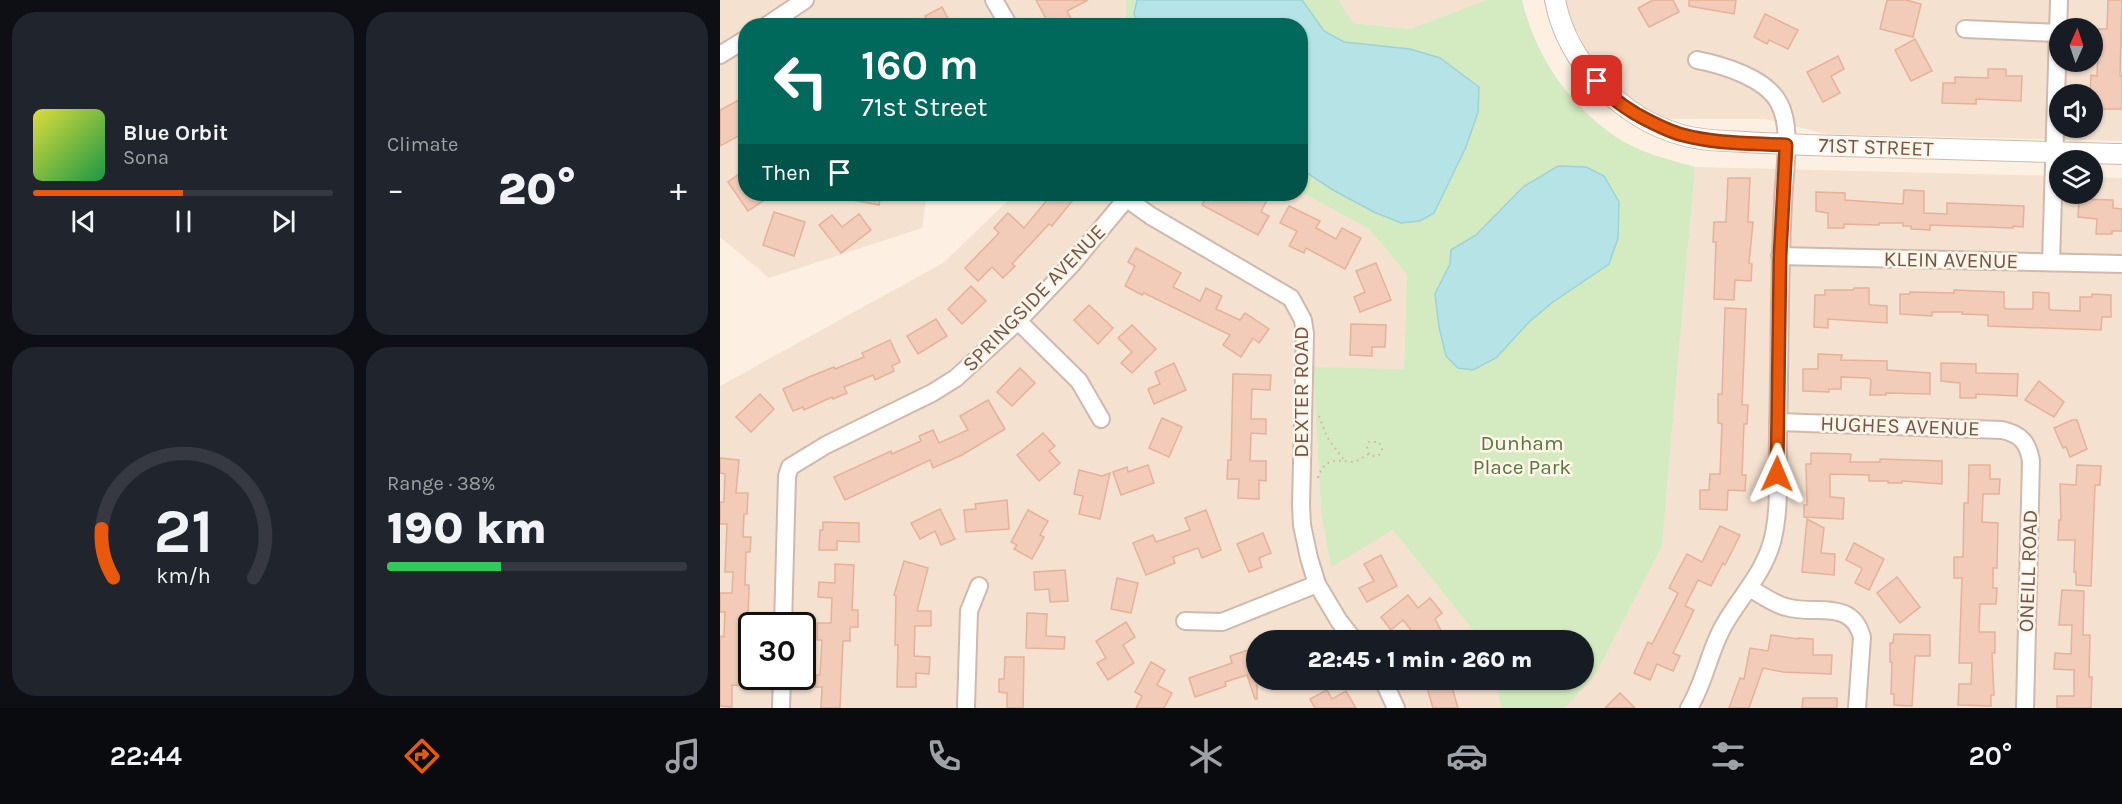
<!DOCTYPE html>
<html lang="en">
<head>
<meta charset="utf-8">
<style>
	:root { --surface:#171b24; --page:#20242c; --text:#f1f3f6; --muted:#9ea1a6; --line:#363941; --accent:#ea580c }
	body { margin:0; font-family:Karla,sans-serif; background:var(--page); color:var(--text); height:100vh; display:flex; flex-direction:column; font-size:22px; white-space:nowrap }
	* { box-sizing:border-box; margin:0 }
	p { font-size:20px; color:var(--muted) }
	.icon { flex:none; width:33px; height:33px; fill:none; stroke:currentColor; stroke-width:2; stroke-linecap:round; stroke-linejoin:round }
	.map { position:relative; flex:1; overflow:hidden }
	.side { display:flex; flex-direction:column; gap:12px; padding:12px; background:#0d0f14; width:720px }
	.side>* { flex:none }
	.banner { position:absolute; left:18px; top:18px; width:570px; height:183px; border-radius:24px; box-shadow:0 2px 4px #0004; background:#00695c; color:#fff; overflow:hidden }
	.needle { width:39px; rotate:3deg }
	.tools { position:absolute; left:1329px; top:18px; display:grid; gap:12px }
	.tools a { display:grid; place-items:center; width:54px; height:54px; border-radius:50%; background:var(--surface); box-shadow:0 2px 4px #0004; font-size:30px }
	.speed { position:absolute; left:18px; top:612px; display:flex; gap:12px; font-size:30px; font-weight:700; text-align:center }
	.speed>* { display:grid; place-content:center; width:78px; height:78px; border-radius:50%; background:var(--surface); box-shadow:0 2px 4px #0004; line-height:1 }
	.speed .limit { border:3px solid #111; border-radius:9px; background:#fff; color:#111 }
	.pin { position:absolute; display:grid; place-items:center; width:51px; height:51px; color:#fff; margin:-26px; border-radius:12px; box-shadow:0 3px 9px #0006 }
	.me { position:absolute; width:66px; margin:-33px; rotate:1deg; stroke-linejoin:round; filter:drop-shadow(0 0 4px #0008) }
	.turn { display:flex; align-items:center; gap:21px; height:126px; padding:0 24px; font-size:27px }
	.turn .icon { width:78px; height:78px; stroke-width:2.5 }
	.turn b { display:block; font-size:42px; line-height:51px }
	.then { display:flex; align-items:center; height:57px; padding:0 24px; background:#0003; gap:12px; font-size:22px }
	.big { font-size:45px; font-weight:800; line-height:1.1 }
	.side .card { flex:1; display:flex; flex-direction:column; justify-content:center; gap:9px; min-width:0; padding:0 21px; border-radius:24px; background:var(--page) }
	.side .dial { align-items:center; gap:0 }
	.dial svg { height:156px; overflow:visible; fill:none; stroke:var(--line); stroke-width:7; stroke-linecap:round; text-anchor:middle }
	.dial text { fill:var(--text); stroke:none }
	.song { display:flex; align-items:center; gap:18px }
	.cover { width:72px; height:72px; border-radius:9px; background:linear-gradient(135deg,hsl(60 70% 55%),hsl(140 70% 35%)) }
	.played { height:6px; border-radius:3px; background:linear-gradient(90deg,var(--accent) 50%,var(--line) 50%) }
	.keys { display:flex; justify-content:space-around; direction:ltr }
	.heat { display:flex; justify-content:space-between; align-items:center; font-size:33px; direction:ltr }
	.charge { height:9px; border-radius:4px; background:linear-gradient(90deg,#34c759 38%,var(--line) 0) }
	.side .tiles { flex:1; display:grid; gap:12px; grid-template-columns:repeat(2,1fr) }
	.trip { position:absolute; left:526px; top:630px; width:348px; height:60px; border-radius:30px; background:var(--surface); box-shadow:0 2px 4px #0004; font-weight:800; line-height:60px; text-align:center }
	.dock { display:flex; height:96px; justify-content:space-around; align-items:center; background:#090b0e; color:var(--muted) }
	.dock .icon { width:42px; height:42px }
	.dock .current { color:var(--accent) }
	.dock b { font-size:27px; color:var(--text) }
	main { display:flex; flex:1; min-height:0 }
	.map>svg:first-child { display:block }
	.residential { fill:#f4e1d0; fill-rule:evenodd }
	.green { fill:#d4eac1 }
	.water { fill:#b6e3e6; stroke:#9cd3d8; stroke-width:1.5 }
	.building { fill:#f2ccb9; stroke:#e5b199; stroke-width:1.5 }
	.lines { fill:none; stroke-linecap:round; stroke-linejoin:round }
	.minor-casing { stroke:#d0b9ac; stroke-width:20 }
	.tertiary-casing { stroke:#d0b9ac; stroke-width:22 }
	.path { stroke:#d7af9d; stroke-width:2; stroke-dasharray:1.5 4.5; stroke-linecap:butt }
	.minor { stroke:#fff; stroke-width:16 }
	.tertiary { stroke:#fff; stroke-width:20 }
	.route-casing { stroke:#983908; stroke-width:15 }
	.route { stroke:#ea580c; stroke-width:10 }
	.labels { text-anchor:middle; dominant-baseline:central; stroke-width:5; stroke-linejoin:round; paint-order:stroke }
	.street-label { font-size:21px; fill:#745548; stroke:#fff5e9 }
	.park-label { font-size:21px; fill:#557a40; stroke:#fff5e9 }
</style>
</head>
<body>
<main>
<section class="side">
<div class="tiles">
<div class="card">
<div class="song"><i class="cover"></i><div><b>Blue Orbit</b><p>Sona</p></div></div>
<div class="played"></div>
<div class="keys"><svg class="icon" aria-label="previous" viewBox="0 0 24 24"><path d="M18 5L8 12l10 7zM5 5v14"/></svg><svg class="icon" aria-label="pause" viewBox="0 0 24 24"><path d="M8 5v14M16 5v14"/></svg><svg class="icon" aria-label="next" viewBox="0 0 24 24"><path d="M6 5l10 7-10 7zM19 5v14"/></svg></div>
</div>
<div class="card"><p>Climate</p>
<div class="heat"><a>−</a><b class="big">20°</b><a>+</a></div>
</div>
<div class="card dial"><svg viewBox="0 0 100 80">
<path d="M14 69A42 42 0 1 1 86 69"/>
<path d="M14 69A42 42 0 0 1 8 44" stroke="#ea580c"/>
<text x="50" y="56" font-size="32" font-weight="700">21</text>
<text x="50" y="72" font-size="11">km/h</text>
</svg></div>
<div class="card"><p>Range · 38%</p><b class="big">190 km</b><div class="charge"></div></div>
</div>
</section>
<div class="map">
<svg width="1402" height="708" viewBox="0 0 1402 708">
	<rect width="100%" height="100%" fill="#fdf0e2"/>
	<g class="residential">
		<polygon points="0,0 406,0 406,25 26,26 26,194 207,194 202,228 49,278 0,237"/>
		<polygon points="619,0 766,0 690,29 633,23"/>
		<path d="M845 0H1402V141L1107 134 1045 119H948L920 105 892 83 871 59 855 28ZM1340 28H1372V62H1340ZM1340 94H1372V128H1340Z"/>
		<polygon points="975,167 1339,176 1340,194 1372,194 1373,177 1402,178 1402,708 845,708 876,674 942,546"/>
		<path d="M581 192 649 229 687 274 684 369 593 368 601 513 611 566 673 530 761 640H537V680H776L781 708H0V386L223 263 295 194H580ZM32 626H82V676H32Z"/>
	</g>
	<path class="green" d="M406 0H619L633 23 690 29 766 0H802C815 55 847 102 893 135 917 152 947 159 975 167L942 546 876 674 845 708H781L776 680H864V640H761L673 530 611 567 601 513 593 367 684 369 687 274 649 229 581 192 580 26 406 25Z"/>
	<g class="water">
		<polygon points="417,0 582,0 604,31 624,42 690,49 720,58 759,87 758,112 746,147 714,213 700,221 681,223 654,212 613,190 581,169 580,26 419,25 414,14"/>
		<polygon points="838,166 866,167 884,176 899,202 898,238 889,264 833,302 809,322 776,358 753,370 738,368 726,356 719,327 715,294 730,264 731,250 756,235 803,187"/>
	</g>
	<g class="building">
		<polygon points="316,0 368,0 347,11 355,26 330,26"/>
		<polygon points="933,0 953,0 959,12 929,27 918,8"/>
		<polygon points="969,0 1016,0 1014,14 969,6"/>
		<polygon points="1167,0 1186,0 1201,4 1193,37 1160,29"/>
		<polygon points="1388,0 1402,0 1400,76 1402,76 1402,109 1377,109 1377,97 1370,94 1371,75 1377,76 1378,48 1372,48 1372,29 1387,29"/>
		<polygon points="222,7 232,26 210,26 205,16"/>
		<polygon points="1045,14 1078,30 1068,49 1049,40 1047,44 1034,37"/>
		<polygon points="1195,39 1212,71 1191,81 1175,50"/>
		<polygon points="1118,56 1124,69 1111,76 1120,93 1103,102 1087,72"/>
		<polygon points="1268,69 1286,69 1286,76 1302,76 1301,101 1256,99 1256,104 1222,103 1223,83 1235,83 1235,77 1268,78"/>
		<polygon points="19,100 26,112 26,132 0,146 0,110"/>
		<polygon points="26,169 26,194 53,194 28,211 8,182"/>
		<polygon points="1008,178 1030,178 1028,222 1033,222 1029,263 1032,264 1031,281 1015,280 1014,300 994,299 996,242 993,242 994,222 1006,222"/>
		<polygon points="1184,190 1204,191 1204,213 1227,214 1227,203 1304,206 1303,227 1293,226 1293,228 1210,225 1210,230 1191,229 1191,226 1183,226 1183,223 1159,223 1159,225 1124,224 1124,228 1108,228 1108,213 1096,211 1096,192 1125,193 1125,200 1183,204"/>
		<polygon points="127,194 161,194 159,205 127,199"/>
		<polygon points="332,194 345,194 353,200 332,226 329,224 292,264 295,266 283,278 272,267 258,281 245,268 279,233 274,228 288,213 304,228"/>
		<polygon points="488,194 534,194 547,200 541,212 549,216 538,235 482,205"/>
		<polygon points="1359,199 1393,200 1393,208 1402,209 1402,231 1392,231 1392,234 1376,234 1377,219 1358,217"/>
		<polygon points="569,206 600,221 596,228 616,239 622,228 641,238 625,269 586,248 584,253 569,246 577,231 560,223"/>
		<polygon points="54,212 85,222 74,256 43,245"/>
		<polygon points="139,214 151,230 121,253 99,225 112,215 122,227"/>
		<polygon points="416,248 461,273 453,287 480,301 486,288 502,296 496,309 520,320 525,313 549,329 539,343 533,338 521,357 503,345 510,335 424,293 422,295 405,286 415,266 408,262"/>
		<polygon points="656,263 671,300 640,312 634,297 645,292 636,271"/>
		<polygon points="251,286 266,301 242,324 228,309"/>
		<polygon points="1134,288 1149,288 1149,304 1151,305 1167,306 1167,323 1108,319 1108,328 1094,327 1095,295 1105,295 1105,290 1133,290"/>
		<polygon points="1234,290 1284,292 1284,307 1286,309 1313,309 1313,292 1329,293 1329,308 1331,310 1360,311 1360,297 1372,297 1372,294 1391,295 1391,317 1382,317 1381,330 1268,326 1268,315 1242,314 1243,312 1212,312 1212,316 1180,314 1180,294 1190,294 1190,292 1234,293"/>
		<polygon points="369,305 393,328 378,344 354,320"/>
		<polygon points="1005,308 1026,309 1022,405 1028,405 1027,424 1024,424 1022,475 1026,475 1025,491 1008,490 1007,510 980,509 980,490 989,490 990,474 1000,474 1002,424 998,423 998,394 1002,394"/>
		<polygon points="216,319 227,336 198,354 187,336"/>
		<polygon points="631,324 666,325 665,347 652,347 652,356 630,355"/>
		<polygon points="412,325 436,349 412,373 401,363 412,352 398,338"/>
		<polygon points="170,340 180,362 172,366 174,371 155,380 153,375 124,387 127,393 113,399 112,397 84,410 83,407 73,411 63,389 89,377 114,367 115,369 144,357 142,353"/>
		<polygon points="1098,354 1122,355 1121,360 1167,361 1167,370 1210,373 1210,394 1166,393 1166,395 1150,395 1151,380 1148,378 1121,377 1121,389 1109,389 1109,392 1083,391 1083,369 1098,369"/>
		<polygon points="454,363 466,390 434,404 428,389 440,384 435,372"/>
		<polygon points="1221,363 1256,364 1256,373 1298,374 1297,396 1256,394 1256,398 1240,398 1240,383 1221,381"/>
		<polygon points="300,368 315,383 292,406 277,392"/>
		<polygon points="513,374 551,375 550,390 532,389 531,419 546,419 546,434 531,433 530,461 546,461 546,481 539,480 539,499 518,498 519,479 507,479 508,460 511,460"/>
		<polygon points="1319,381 1344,402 1334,417 1305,400"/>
		<polygon points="40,394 54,409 31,432 16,417"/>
		<polygon points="268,400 285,429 242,455 213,468 210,460 125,500 114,477 171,451 172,454 201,441 199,436 213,430 219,443 248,430 240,416"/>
		<polygon points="442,418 462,427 449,457 429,448"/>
		<polygon points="1352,420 1357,420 1367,449 1350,457 1346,447 1343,448 1334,428"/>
		<polygon points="323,433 335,446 329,451 340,463 319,481 297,455"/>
		<polygon points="1091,453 1131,454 1130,462 1160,462 1160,459 1222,461 1222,484 1182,481 1182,483 1168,483 1168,481 1149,481 1149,475 1110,474 1110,497 1124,498 1123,519 1084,517 1084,505 1087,505 1086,464 1091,464"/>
		<polygon points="0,458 19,460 16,493 28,493 27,514 24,514 23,537 31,537 30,552 26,552 25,585 29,585 26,686 12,685 12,707 0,706 0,636 4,637 5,612 0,612 0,593 12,593 13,572 5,572 7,524 0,524 0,502 4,502 5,474 0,473"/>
		<polygon points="428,465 434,483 401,495 393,472 407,467 408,472"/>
		<polygon points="1249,465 1270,465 1270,479 1280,479 1279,494 1263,494 1262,522 1278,523 1277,568 1273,568 1273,588 1277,588 1276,604 1260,604 1259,632 1275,632 1275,653 1272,653 1274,695 1271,695 1271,706 1238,705 1239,684 1251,684 1252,663 1239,663 1242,578 1234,578 1234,557 1243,557 1244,503 1248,503"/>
		<polygon points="1357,465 1381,466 1380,485 1375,485 1371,586 1356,585 1356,572 1354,572 1355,540 1338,540 1339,520 1341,520 1340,484 1356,485"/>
		<polygon points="359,470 382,476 390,473 380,519 359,514 363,496 354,494"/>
		<polygon points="287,500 289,529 246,532 244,510 256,509 255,504"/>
		<polygon points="220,509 235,539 221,545 215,531 200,539 191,523"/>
		<polygon points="308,510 328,521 320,535 324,537 312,559 294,549 297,545 291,542"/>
		<polygon points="486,510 501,550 482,558 478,548 453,557 455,563 426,575 413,543 433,535 436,542 470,530 465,518"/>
		<polygon points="1087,519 1104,528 1101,553 1115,554 1114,575 1082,572"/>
		<polygon points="103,522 139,523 139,542 117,541 117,550 99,550 100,530 103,530"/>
		<polygon points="1000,526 1020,535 1005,565 1003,563 991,586 978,580 965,606 974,610 953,653 960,656 953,671 937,664 930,680 914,673 928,642 932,644 958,593 949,588 967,554 982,562"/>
		<polygon points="543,533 551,553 539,558 542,567 529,572 517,544"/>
		<polygon points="1134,543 1164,559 1149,590 1135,583 1142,569 1140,567 1126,560"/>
		<polygon points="661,555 677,586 647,602 639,588 654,581 644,564"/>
		<polygon points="184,561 208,568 197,611 211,611 211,626 195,626 194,656 210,657 209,674 196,673 196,687 177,687 178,645 175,645 176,596 174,595"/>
		<polygon points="115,564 134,565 132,610 138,610 138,627 130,627 130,641 123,641 120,708 101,708 102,687 95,687 96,675 100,675 102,640 97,640 97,623 111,623 112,598 98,597 99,582 115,583"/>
		<polygon points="345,570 348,601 330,602 329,589 315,590 314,572"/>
		<polygon points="1177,577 1200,607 1180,623 1157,593"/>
		<polygon points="397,578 418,583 411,613 391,609"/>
		<polygon points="1342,590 1364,591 1363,635 1370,635 1369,677 1372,677 1371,708 1337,708 1337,696 1354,696 1354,670 1334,669 1335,653 1351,654 1352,625 1339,625"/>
		<polygon points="688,595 698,608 710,598 722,613 715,619 726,640 699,640 683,620 671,630 661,617"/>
		<polygon points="307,613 327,614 326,636 345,637 344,649 306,648"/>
		<polygon points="406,622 415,637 403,645 414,663 388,680 377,663 386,658 376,641"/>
		<polygon points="1174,634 1210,635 1210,656 1195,656 1192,706 1174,705 1174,694 1171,694 1172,662 1170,662 1170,643 1173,643"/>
		<polygon points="1051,635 1078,639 1078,638 1093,639 1093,655 1112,655 1111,674 1063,672 1043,668 1029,708 1009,708 1020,678 1024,679 1030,648 1048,651"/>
		<polygon points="537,647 537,699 535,699 527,675 505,682 506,686 475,697 469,678 512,663 510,656"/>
		<polygon points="285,657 304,657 303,708 287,708 287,693 279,692 279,679 284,679"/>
		<polygon points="431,662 445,670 437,685 452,693 444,708 416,708 422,696 415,692"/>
		<polygon points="702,680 730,680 738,708 713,708 708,691"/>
		<polygon points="607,690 612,699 626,691 636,708 595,708 590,699"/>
		<polygon points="900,693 915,708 885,708"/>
		<polygon points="1083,698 1117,698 1117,708 1082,708"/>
	</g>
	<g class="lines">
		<g class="minor-casing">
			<g id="minor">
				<polyline points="274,0 289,26"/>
				<polyline points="46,26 85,0"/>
				<polyline points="1245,29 1338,33"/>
				<polyline points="0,55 26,39"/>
				<polyline points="400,194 431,216 571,298 583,320 585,334 581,505 582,525 589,558 597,584 619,621 634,640"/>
				<polyline points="1060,256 1402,264"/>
				<polyline points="1331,262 1339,0"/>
				<polyline points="298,321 359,381 381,419"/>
				<path d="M1058 422 1282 430C1301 434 1308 443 1311 461L1305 708"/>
				<path d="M1029 588C1041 594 1053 604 1066 607 1096 616 1131 598 1142 637L1137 708"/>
				<polyline points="465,621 502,622 597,584"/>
				<polyline points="63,626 67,476 70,467 106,445 212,393 236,378 298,321 352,264 406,199"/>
				<polyline points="663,680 676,708"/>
				<polyline points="61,708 62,676"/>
				<polyline points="246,708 249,611 259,586"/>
				<path d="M969 708C985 682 989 651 1004 625 1020 597 1043 574 1052 542 1061 508 1057 469 1058 434 1060 356 1059 279 1063 202 1064 174 1073 128 1059 103 1046 78 1003 65 977 60"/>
			</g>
		</g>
		<g class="tertiary-casing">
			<path id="tertiary" d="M835 0C847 63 901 118 962 135 983 141 1005 141 1025 142 1057 144 1089 145 1121 146 1214 149 1308 152 1402 154"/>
		</g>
		<g class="path">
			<polyline points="599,416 607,437 624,460"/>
			<path d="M598 478C605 456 617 461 635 462L649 454 654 456 659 455 662 449 659 442H649L647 447 649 454"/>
		</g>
		<use href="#minor" class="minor"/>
		<use href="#tertiary" class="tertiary"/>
	</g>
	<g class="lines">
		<g class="route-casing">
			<path id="route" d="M877 81C887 95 901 105 916 114 931 122 947 131 963 135 996 144 1032 143 1066 145L1060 256 1057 474"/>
		</g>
		<use href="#route" class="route"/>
	</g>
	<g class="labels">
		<g class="street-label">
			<text transform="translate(1156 147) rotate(2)">71ST STREET</text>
			<text transform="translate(1231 260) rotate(1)">KLEIN AVENUE</text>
			<text transform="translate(314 298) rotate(-46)">SPRINGSIDE AVENUE</text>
			<text transform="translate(581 392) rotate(-90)">DEXTER ROAD</text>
			<text transform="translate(1180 426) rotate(2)">HUGHES AVENUE</text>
			<text transform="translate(1308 571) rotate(-88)">ONEILL ROAD</text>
		</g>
		<g class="park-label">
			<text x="802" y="443">Dunham<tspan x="802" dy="24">Place Park</tspan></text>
		</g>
	</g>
</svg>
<div class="tools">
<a><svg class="needle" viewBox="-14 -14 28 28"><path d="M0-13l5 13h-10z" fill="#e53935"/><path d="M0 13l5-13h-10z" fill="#9ea1a6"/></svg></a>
<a><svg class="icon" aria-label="sound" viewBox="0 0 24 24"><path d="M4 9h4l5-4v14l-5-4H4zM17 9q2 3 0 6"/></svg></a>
<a><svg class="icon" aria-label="layers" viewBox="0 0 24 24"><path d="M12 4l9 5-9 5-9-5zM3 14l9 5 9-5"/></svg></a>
</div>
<div class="speed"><div class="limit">30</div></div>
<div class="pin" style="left:877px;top:81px;background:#d93025"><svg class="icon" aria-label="arrive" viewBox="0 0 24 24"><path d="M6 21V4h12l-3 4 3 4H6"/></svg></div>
<svg class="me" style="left:1057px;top:474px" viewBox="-20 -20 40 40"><path d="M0-17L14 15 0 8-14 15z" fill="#ea580c" stroke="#fff" stroke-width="4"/></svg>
<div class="trip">22:45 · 1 min · 260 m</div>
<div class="banner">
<div class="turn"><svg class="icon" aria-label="left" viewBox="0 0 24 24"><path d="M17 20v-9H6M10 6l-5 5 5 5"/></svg><div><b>160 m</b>71st Street</div></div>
<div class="then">Then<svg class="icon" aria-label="arrive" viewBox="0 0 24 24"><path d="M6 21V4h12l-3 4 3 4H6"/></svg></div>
</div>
</div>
</main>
<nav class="dock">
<b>22:44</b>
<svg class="icon current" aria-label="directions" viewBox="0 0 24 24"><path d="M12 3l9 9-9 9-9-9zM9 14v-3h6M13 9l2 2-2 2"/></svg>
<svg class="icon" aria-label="music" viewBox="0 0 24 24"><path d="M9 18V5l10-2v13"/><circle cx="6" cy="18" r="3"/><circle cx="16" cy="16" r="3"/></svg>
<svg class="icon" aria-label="phone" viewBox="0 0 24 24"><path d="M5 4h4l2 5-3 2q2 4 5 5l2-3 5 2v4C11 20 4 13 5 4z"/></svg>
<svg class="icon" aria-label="climate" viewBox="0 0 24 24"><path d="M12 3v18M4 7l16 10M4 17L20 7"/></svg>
<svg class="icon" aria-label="car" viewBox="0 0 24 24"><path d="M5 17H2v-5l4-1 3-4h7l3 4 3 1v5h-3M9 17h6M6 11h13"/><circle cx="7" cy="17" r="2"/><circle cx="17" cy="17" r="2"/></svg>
<svg class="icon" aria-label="filters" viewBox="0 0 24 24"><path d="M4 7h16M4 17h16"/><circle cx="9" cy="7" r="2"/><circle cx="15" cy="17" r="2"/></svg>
<b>20°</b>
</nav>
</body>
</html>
